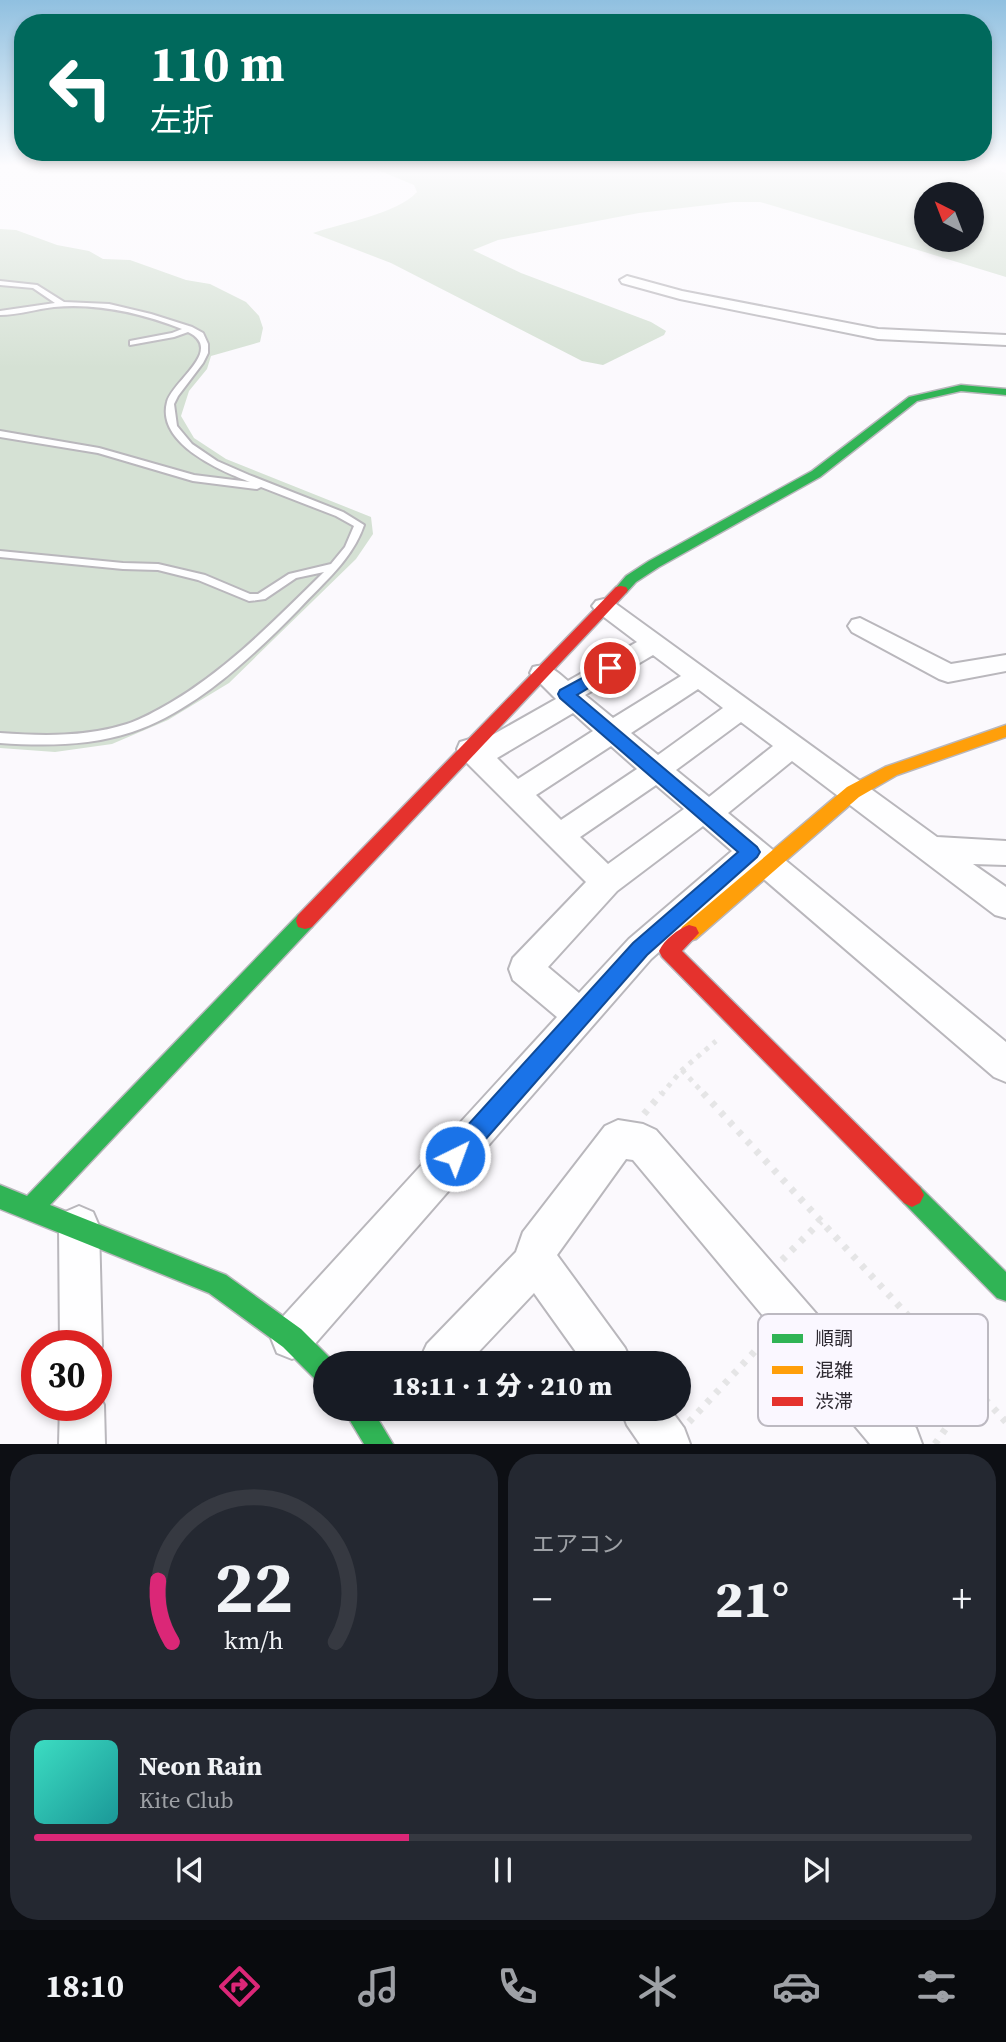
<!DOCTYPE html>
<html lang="ja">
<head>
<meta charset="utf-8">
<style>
	:root { --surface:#171b24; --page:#242831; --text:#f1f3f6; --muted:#9ea1a6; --line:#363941; --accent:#db2777 }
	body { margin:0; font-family:"Source Serif 4","Noto Sans JP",serif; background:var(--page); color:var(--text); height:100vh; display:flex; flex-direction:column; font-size:26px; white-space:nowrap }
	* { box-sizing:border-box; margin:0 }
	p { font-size:23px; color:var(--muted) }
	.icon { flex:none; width:38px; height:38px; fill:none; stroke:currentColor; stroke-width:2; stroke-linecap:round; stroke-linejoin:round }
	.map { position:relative; height:1444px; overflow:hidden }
	.sheet { display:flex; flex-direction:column; gap:10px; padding:10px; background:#0d0f14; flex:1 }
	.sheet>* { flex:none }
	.banner { position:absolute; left:14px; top:14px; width:978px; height:147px; border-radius:28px; box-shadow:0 4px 10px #0003; background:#00695c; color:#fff; overflow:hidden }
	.needle { width:46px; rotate:318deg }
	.tools { position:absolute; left:914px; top:182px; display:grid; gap:14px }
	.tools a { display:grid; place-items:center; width:70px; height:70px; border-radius:50%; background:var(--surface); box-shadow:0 4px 10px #0003; font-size:35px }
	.speed { position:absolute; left:21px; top:1330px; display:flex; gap:14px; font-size:35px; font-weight:700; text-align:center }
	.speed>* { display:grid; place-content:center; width:91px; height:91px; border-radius:50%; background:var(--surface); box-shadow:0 4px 10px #0003; line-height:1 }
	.speed .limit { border:10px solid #d22; background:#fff; color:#111 }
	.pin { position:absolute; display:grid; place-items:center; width:60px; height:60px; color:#fff; margin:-30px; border:4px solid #fff; border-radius:50%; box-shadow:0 2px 7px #0007 }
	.me { position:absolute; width:77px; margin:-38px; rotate:42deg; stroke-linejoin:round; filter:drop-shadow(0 0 5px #0008) }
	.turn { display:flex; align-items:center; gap:24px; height:147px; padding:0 21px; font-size:32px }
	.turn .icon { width:91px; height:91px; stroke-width:2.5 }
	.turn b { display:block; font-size:49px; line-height:60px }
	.big { font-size:52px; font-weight:800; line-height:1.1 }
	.sheet .widget { flex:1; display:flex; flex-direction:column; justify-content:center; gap:10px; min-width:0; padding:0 24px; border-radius:28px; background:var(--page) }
	.sheet .dial { align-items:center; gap:0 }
	.dial svg { height:182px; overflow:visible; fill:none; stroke:var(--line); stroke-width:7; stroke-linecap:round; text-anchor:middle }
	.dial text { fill:var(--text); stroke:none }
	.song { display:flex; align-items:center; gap:21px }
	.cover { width:84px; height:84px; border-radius:10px; background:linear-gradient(135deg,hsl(170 70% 55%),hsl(180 70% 35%)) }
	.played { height:7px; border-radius:4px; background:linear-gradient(90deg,var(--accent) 40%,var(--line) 40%) }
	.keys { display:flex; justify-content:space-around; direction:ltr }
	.heat { display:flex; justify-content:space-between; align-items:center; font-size:38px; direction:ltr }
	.sheet .tiles { flex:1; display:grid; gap:10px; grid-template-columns:1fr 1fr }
	.widget:last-child { grid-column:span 2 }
	.trip { position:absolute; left:313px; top:1351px; width:378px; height:70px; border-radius:35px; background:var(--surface); box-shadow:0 4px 10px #0003; font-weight:800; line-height:70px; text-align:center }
	.menu { display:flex; height:112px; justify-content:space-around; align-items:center; background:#090b0e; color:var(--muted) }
	.menu .icon { width:49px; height:49px }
	.menu .selected { color:var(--accent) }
	.menu b { font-size:32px; color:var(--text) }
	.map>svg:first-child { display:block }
	.green { fill:#d5e1d4; fill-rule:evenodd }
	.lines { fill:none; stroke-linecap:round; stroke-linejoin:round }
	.lane-casing { stroke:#b9b7bc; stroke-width:4 }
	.street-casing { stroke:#b9b7bc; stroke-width:4 }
	.fast-casing { stroke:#b9b7bc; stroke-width:3 }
	.slow-casing { stroke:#b9b7bc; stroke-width:3 }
	.jam-casing { stroke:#b9b7bc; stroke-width:3 }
	.path-far1 { stroke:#e5e5e6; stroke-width:5; stroke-dasharray:4.5 6; stroke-linecap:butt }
	.path { stroke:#e5e5e6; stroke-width:7; stroke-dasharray:5 8; stroke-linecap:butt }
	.lane { fill:#fefeff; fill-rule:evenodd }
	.street { fill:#fefeff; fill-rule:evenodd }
	.fast { fill:#30b455; fill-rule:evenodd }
	.slow { fill:#ff9f0a; fill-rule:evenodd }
	.jam { fill:#e5322d; fill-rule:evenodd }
	.route { fill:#1a73e8; stroke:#114b97; stroke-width:2 }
	.key { fill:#faf7ff; stroke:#bcb9c1; stroke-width:2 }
	.key-label { font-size:19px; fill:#2d2931 }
</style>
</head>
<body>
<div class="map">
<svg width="1006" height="1444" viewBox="0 0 1006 1444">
	<rect width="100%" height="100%" fill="#fbf9fd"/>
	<g class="green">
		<path d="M368 166H988L1006 173V277L774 206 760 202H734L639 213 498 240 473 250 521 273 651 322 666 331 664 335 603 365 582 361 391 263 313 233C342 223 397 214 417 192L414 185ZM926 194H971V240H926Z"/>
		<polygon points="0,229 16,230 57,245 89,251 103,259 130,260 186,280 210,284 246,302 259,316 263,328 260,342 211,356 207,369 189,391 181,416 194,438 226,459 371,517 373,534 356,559 229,683 168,720 112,744 55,752 0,748"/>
	</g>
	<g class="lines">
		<g class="lane-casing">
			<path id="lane" d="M0 281 37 285 64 302 109 304 151 314 192 327 203 333 208 344V353L203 363 178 396 174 404 177 426 192 444 217 461 249 475 343 512 364 525C352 560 324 582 299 609 254 655 195 711 132 732 90 746 44 746 0 743V733C42 736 87 737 127 724 142 719 156 711 170 703 229 668 275 620 324 572L296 578 265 599 249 601 198 580 158 570 123 569 0 557V551L123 563 158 564 205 575 250 594H258L289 574 331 564 345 547 354 526 336 516 261 487 257 489 193 481 98 453 0 437V431L99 448 194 475 250 482C220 471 156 443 167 402 172 381 225 350 188 332L174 337 130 345V341L172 333 182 329C141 313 98 303 54 307 36 309 19 315 0 315V311L55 303 33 288 0 285Z"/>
		</g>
		<g class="street-casing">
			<g id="street">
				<polygon points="627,276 682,291 878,329 1006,335 1006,345 878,339 680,299 622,283 620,280"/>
				<path d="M604 599 612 601 937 837 1006 841V865L973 864 1006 887V918L995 915 792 761 728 813 1006 1042V1082L994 1077 752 869 651 959 307 1353 292 1359 277 1353 271 1338 277 1323 557 1017 513 980 509 969 513 958 586 882 460 756 457 749 460 742 470 739 480 742 556 699 530 673 533 667C549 662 557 672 568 681L637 642 596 611 592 606 596 601ZM653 655 681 676 613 718 585 695ZM698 689 723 708 658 755 631 733ZM573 713 593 731 518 779 497 758ZM741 722 773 746 709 797 676 770ZM611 746 637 769 561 820 536 795ZM656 785 684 809 608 864 580 837ZM703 826 732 851 629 939 579 993 548 967 617 891Z"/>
				<polygon points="860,618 951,664 1006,655 1006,671 948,682 939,679 852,632 848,626 852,620"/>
				<polygon points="618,1120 643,1124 656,1130 916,1428 922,1444 870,1444 633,1160 626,1159 557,1255 625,1348 632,1363 584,1363 534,1293 468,1363 422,1363 420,1359 427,1344 516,1252 523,1232 605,1126"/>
				<polygon points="79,1206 93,1212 99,1226 102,1346 96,1361 96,1346 60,1346 59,1226 65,1212"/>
				<polygon points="96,1389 104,1405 105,1444 59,1444 60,1405 96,1405"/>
				<polygon points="621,1409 670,1409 684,1428 690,1444 640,1444 627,1425"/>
			</g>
		</g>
		<g class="fast-casing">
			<g id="fast">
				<polygon points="961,385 1006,389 1006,395 961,391 917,401 820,477 659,567 636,582 626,593 616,593 614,590 626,576 649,561 812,471 909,397"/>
				<polygon points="305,913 312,915 314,921 312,927 50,1205 226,1275 301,1329 335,1363 326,1363 326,1385 317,1381 283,1347 209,1293 0,1209 0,1185 27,1196 298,915"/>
				<polygon points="912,1183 920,1187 1006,1272 1006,1301 997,1298 904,1203 900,1195 904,1187"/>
				<polygon points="343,1409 372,1409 393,1444 364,1444"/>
			</g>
		</g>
		<g class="slow-casing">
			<polygon id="slow" points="1006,725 1006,737 897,775 859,797 696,939 689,941 682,939 679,933 682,927 847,787 885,767"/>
		</g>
		<g class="jam-casing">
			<g id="jam">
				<polygon points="621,586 626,587 628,590 626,593 312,927 305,929 298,927 296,921 298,915 616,587"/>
				<path d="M689 925 696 927 699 933 682 951 920 1187 924 1195 920 1203 912 1207 904 1203 662 957 659 951C664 940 678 929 689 925Z"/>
			</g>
		</g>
		<g class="path-far1">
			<polyline points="682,1070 705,1095"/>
			<polyline points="661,1095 682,1070 716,1041"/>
		</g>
		<g class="path">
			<polyline points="703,1093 1006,1422"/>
			<polyline points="644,1114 662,1093"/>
			<polyline points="782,1260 821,1221"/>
			<polyline points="689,1422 769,1336"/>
			<polyline points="935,1444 974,1388"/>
		</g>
		<use href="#lane" class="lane"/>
		<use href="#street" class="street"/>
		<use href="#fast" class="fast"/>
		<use href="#slow" class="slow"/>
		<use href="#jam" class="jam"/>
	</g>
	<linearGradient id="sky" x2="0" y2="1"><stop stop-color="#90c0e0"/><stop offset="0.45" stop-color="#fdfcfe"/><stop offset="1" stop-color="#fdfcfe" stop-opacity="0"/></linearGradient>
	<rect width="1006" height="368" fill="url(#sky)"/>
	<polygon class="route" points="610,663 617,668 615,672 577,695 757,847 760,852 757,857 647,955 463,1165 455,1168 447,1165 443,1156 447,1148 633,943 738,852 560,698 558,694 560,690"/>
	<rect x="758" y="1314" width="230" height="112" rx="10" class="key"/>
	<rect x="772" y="1334" width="31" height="9" fill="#30b455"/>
	<rect x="772" y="1366" width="31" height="8" fill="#ff9f0a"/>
	<rect x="772" y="1397" width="31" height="9" fill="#e5322d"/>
	<g class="key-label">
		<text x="815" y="1345">順調</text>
		<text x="815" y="1377">混雑</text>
		<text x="815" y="1408">渋滞</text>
	</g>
</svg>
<div class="tools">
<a><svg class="needle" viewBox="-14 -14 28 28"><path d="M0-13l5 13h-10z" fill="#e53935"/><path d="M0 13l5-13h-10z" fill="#9ea1a6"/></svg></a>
</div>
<div class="speed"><div class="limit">30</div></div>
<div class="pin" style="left:610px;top:668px;background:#d93025"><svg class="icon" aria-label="arrive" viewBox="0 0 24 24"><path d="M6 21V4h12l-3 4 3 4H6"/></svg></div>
<svg class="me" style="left:455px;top:1156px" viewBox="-20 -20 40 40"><circle r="17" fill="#1a73e8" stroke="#fff" stroke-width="3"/><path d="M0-11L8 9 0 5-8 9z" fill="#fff"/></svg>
<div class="trip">18:11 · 1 分 · 210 m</div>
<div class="banner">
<div class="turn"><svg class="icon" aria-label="left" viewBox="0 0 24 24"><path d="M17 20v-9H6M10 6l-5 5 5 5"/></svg><div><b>110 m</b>左折</div></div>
</div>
</div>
<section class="sheet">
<div class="tiles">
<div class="widget dial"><svg viewBox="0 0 100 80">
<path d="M14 69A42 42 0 1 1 86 69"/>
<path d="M14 69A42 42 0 0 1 8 42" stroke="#db2777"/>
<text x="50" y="56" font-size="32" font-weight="700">22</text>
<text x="50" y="72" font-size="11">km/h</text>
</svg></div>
<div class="widget"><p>エアコン</p>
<div class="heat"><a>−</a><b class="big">21°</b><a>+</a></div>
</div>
<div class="widget">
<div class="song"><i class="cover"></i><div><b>Neon Rain</b><p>Kite Club</p></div></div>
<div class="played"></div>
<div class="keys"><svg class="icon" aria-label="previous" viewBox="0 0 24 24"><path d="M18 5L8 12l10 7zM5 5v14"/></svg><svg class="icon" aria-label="pause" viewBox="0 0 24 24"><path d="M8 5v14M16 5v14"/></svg><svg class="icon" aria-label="next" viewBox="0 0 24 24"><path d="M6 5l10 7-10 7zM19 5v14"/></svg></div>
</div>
</div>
</section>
<nav class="menu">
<b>18:10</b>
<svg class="icon selected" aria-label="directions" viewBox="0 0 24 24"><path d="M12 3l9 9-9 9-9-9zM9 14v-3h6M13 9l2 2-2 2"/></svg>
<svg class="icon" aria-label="music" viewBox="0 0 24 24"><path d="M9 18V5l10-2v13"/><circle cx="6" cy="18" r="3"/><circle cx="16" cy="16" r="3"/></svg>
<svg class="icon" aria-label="phone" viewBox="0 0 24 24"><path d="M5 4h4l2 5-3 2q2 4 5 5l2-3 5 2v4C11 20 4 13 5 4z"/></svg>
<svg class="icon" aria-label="climate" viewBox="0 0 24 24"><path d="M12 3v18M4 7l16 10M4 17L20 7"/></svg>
<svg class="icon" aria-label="car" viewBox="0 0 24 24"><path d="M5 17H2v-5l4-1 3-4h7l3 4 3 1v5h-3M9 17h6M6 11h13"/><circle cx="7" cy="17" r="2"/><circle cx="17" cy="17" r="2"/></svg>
<svg class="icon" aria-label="filters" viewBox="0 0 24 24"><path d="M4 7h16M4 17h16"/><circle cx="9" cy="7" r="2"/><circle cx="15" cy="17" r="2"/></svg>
</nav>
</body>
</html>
